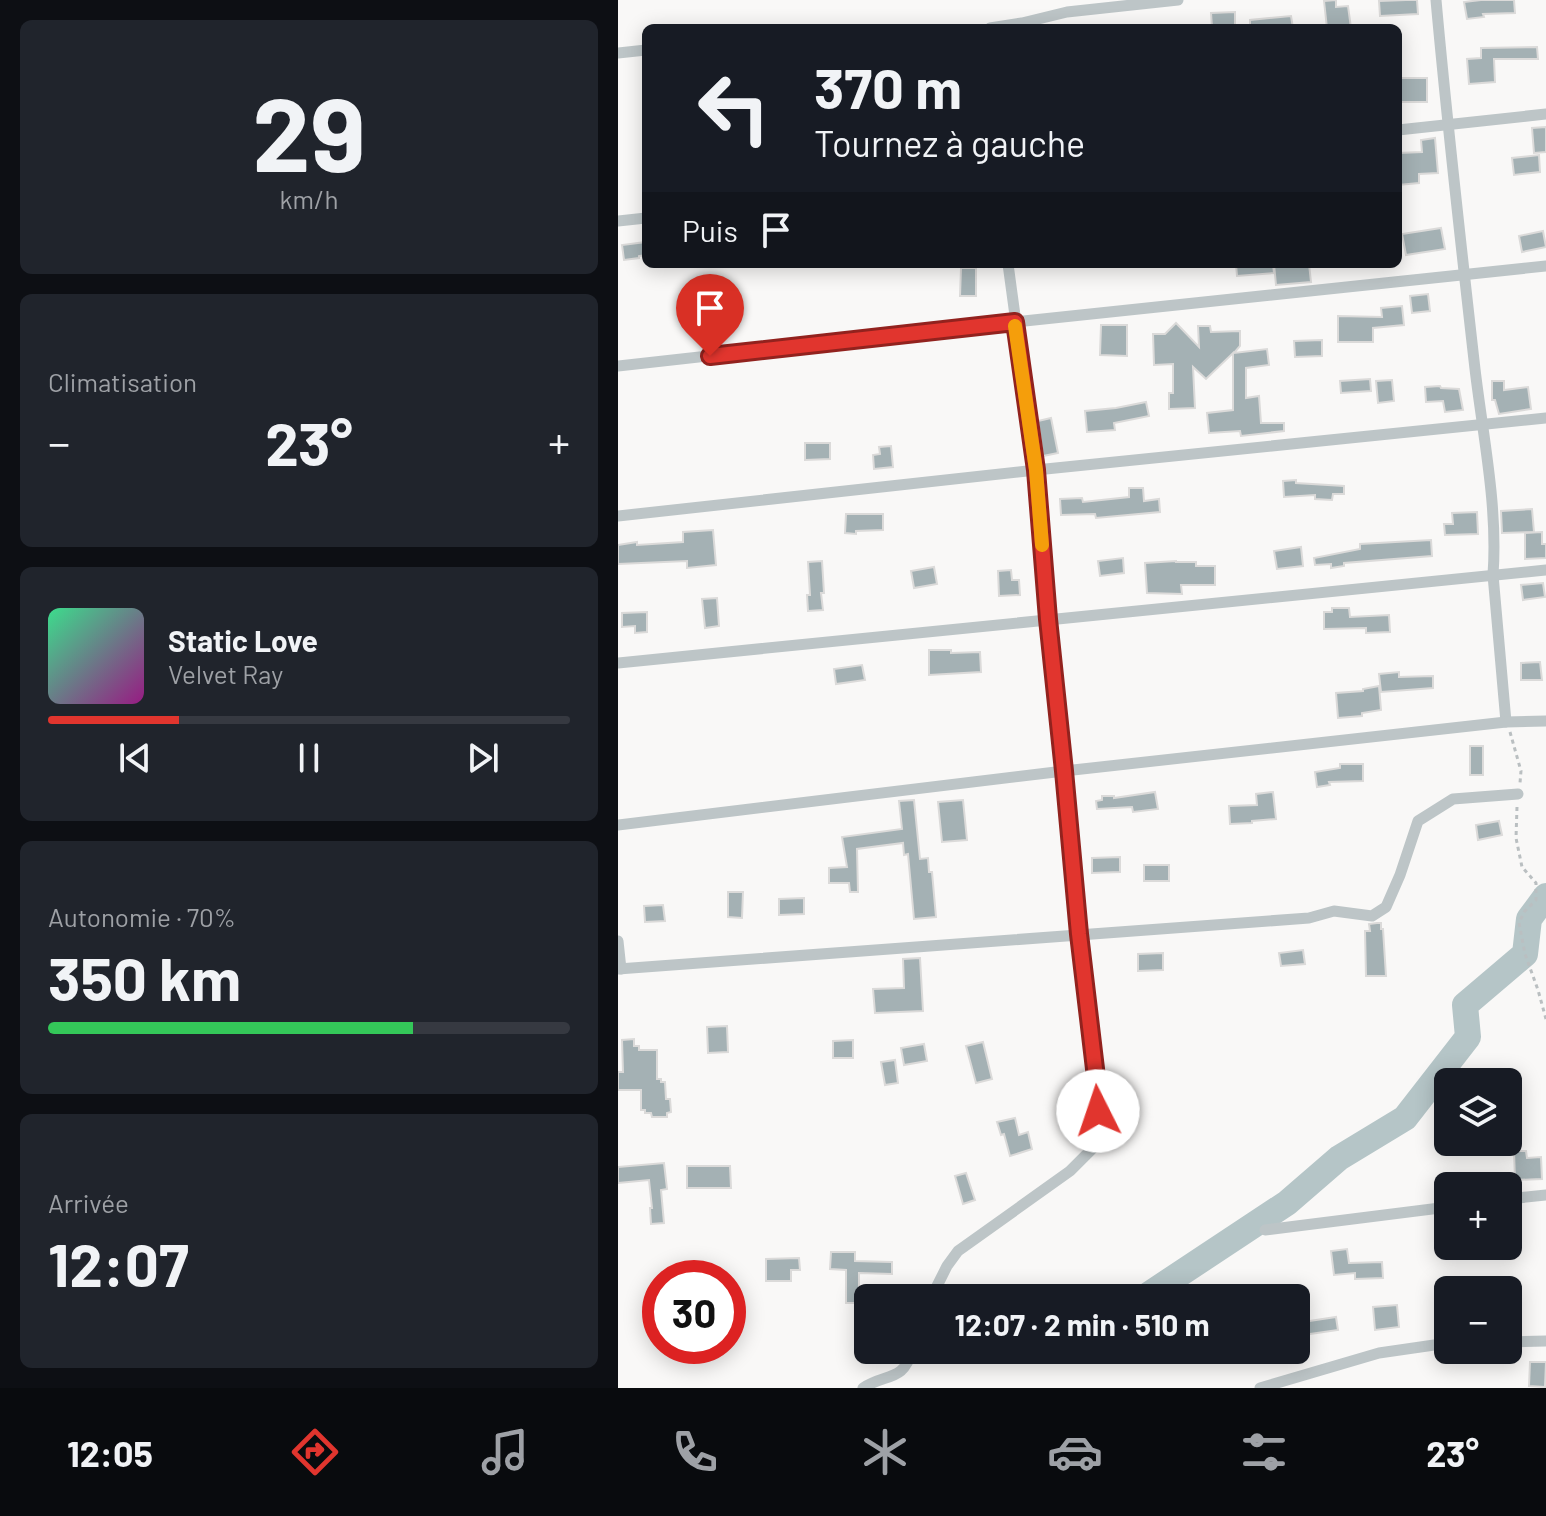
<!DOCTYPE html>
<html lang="fr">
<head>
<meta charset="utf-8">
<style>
	:root { --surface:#171b24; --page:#20242c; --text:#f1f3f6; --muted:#9ea1a6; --line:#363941; --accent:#e1352e }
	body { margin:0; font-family:Barlow,sans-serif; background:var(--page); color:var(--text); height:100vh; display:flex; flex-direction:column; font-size:30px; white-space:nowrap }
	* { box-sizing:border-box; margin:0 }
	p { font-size:26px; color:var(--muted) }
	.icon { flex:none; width:44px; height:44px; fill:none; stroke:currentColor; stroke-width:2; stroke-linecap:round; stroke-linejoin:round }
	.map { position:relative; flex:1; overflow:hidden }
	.details { display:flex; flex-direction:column; gap:20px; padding:20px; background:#0d0f14; width:618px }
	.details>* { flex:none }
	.guide { position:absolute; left:24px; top:24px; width:760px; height:244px; border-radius:12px; box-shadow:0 4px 20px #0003; background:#171b24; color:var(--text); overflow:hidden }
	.fabs { position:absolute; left:816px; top:1068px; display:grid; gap:16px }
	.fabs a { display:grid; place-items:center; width:88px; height:88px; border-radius:12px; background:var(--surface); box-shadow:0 4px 20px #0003; font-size:40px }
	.speed { position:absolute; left:24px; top:1260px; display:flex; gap:16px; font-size:40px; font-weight:700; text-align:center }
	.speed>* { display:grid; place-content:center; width:104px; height:104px; border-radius:50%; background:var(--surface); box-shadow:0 4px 20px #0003; line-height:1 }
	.speed .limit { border:12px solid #d22; background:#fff; color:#111 }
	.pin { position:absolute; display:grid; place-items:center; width:68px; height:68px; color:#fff; margin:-82px -34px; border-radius:50% 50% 50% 0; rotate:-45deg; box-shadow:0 0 8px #0007 }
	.pin .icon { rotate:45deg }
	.me { position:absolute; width:88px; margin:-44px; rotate:356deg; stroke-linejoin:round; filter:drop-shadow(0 0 6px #0008) }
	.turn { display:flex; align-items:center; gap:28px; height:168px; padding:0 40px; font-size:36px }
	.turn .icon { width:104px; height:104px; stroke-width:2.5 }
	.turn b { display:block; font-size:56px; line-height:68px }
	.then { display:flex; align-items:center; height:76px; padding:0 40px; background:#0003; gap:16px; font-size:30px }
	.big { font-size:60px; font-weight:700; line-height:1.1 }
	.details .widget { flex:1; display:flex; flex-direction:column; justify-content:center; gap:12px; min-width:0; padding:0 28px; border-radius:12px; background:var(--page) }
	.details .dial { align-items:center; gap:0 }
	.dial b { font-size:104px; line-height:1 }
	.song { display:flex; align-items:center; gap:24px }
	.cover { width:96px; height:96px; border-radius:12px; background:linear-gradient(135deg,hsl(150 70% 55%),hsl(310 70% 35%)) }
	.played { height:8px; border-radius:4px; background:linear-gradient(90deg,var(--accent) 25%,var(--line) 25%) }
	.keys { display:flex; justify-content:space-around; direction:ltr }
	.heat { display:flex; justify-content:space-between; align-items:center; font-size:44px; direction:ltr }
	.charge { height:12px; border-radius:6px; background:linear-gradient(90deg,#34c759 70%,var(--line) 0) }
	.trip { position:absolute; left:236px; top:1284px; width:456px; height:80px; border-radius:12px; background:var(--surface); box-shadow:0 4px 20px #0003; font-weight:700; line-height:80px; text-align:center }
	.dock { display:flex; height:128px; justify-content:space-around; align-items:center; background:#090b0e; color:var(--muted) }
	.dock .icon { width:56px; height:56px }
	.dock .on { color:var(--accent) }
	.dock b { font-size:36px; color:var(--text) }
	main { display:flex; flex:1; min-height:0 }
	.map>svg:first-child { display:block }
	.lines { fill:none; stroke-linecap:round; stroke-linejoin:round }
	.river { stroke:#b5c5c7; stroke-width:26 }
	.building { fill:#a4b1b4; stroke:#dbdad9; stroke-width:2 }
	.path { stroke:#babfc1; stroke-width:3; stroke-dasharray:4 4; stroke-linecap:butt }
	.minor { stroke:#bdc5c7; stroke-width:11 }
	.route-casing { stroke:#92221e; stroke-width:20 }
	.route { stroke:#e1352e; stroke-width:14 }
	.slow { stroke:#f59e0b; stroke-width:14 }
</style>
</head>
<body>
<main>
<section class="details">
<div class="widget dial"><b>29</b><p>km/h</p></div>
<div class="widget"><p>Climatisation</p>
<div class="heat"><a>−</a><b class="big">23°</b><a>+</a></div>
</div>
<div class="widget">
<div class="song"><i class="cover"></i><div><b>Static Love</b><p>Velvet Ray</p></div></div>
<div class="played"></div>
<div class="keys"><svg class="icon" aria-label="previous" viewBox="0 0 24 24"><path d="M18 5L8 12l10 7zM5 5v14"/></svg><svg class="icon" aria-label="pause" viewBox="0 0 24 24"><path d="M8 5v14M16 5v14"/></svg><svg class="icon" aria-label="next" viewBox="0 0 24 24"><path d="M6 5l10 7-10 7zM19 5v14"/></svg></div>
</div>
<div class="widget"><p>Autonomie · 70%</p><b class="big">350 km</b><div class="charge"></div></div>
<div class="widget"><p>Arrivée</p><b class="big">12:07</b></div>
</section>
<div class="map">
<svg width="928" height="1388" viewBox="0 0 928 1388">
	<rect width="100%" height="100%" fill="#f9f8f7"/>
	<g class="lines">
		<polyline class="river" points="530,1295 669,1203 721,1158 787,1118 850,1037 847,1005 907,954 911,919 928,896"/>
	</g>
	<g class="building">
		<polygon points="718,0 718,7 730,6 733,28 709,28 706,1"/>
		<polygon points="788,0 799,0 800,14 762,16 761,1"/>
		<polygon points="863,0 896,0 897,13 865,14 866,17 849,19 846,2"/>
		<polygon points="617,12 617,26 594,27 593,13"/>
		<polygon points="673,16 675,28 632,28 632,20"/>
		<polygon points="919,47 920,59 876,59 877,82 851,84 849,59 863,58 863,48"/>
		<rect x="780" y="78" width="29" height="24"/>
		<polygon points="928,127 928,152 916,153 914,128"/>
		<polygon points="817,138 820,173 801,174 801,183 780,185 780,153 804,152 803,140"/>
		<polygon points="921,155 922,172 896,175 894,158"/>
		<polygon points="823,228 827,249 788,255 784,234"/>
		<polygon points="925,231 928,247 904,252 901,236"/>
		<polygon points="28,242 28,255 21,256 21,258 6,260 4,245"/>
		<polygon points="618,264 655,264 656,273 619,276"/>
		<polygon points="656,264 691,264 693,282 658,285"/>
		<polygon points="343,268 358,268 358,296 342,296"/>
		<polygon points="810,294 812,311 794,313 792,296"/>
		<polygon points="784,306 786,325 755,328 755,342 720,342 720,316 764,317 763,308"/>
		<polygon points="558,323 581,347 580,326 592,326 593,332 622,331 622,346 616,353 649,349 651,365 628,368 628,398 641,396 643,423 666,423 666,431 623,436 622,431 591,433 589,413 615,410 615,353 588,379 575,367 577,408 551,409 551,393 555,393 555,364 536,365 535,334 547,334"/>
		<polygon points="483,325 509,325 509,356 482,355"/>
		<polygon points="704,340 704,356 677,357 676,341"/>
		<polygon points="752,379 753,391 723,393 722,381"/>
		<polygon points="774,380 776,401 760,403 758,381"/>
		<polygon points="874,381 886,381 886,390 910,387 913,409 881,414 877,400 874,400"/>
		<polygon points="822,386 823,388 841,389 845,410 827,412 825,401 808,402 807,387"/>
		<polygon points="528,402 531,416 496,423 497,430 469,432 467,411 498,408"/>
		<polygon points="433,418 440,453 425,456 420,421"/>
		<polygon points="187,443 212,443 212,459 187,460"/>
		<polygon points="273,446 275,467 256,469 255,455 262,454 261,447"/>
		<polygon points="678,480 678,483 726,486 726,494 715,494 714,500 697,499 697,495 666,497 665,481"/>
		<polygon points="511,488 525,488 526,501 541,499 542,512 478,518 477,514 443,515 442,499 464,498 465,502 511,497"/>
		<polygon points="914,509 916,532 884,533 883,511"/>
		<polygon points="859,512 860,534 827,535 826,524 835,524 834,513"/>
		<polygon points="228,514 265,514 265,530 238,531 238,534 227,533"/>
		<polygon points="95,530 98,565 69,568 69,561 0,564 0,545 19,542 19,545 65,542 65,532"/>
		<polygon points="924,532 924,544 928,544 928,558 907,559 907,533"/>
		<polygon points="813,540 814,556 726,563 726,566 713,568 713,564 697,565 696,558 742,549 742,544"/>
		<polygon points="683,547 685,566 659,569 656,551"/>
		<polygon points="505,558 506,573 482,576 480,561"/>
		<polygon points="204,561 206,593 203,593 205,610 190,611 189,595 192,595 190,562"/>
		<polygon points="558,561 558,562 578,562 578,566 597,566 597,585 563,585 564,594 529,593 527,563"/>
		<polygon points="316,567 319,584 296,588 293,571"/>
		<polygon points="393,570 394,580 401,580 402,595 381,596 380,571"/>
		<polygon points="925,583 927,597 905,600 903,585"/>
		<polygon points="99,598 101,626 87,628 84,599"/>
		<polygon points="714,608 731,608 732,617 771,615 772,632 748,633 748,628 706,629 706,612 714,612"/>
		<polygon points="29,612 29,632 17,633 17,626 4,627 4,613"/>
		<polygon points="311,650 333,650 333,653 362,652 363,672 311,675"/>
		<polygon points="922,662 924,680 903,680 903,663"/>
		<polygon points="244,665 247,680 218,684 216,669"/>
		<polygon points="781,672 781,677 815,676 815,688 763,692 761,674"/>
		<polygon points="761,686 763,710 744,713 744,716 720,718 718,693 745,691 745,689"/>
		<rect x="852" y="746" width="13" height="29"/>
		<polygon points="722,764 745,764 745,781 711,782 712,785 699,787 697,772 722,768"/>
		<polygon points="537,792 540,809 515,812 514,807 479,809 478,801 484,800 484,796 496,796 496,798"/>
		<polygon points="655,792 658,819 634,821 634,823 612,824 611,806 639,805 638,794"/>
		<polygon points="296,800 302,859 310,858 311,872 314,872 318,917 296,919 290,854 286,855 285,843 239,849 240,892 232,892 231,883 211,883 211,868 229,867 224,837 284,829 281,801"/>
		<polygon points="345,800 349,840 324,842 320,802"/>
		<polygon points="881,821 884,835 860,840 858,825"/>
		<polygon points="502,857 502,872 474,873 474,858"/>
		<rect x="526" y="865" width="25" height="16"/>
		<polygon points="110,892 125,892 124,918 110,917"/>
		<polygon points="186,898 186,914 161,915 161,899"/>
		<polygon points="45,905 47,921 27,922 26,906"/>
		<polygon points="759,923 763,923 763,929 765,929 768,976 748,976 747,931 752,931 751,924"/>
		<polygon points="685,950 687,964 663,966 661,953"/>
		<polygon points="545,953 545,970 520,971 520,954"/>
		<polygon points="302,958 305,1011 257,1013 255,989 286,988 285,959"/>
		<polygon points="109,1026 110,1052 90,1053 89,1027"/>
		<polygon points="16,1039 16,1046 21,1046 21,1050 39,1050 39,1079 43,1079 43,1082 47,1082 48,1099 52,1099 53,1112 49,1113 49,1117 34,1117 33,1113 27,1113 27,1110 23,1110 23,1090 0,1090 0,1072 5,1072 4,1040"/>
		<polygon points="235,1040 235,1058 215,1058 215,1041"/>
		<polygon points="365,1042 374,1079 358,1083 348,1046"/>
		<polygon points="306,1044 309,1061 286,1065 283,1048"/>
		<polygon points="277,1060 280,1083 267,1085 263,1062"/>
		<polygon points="397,1118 401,1135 410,1132 414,1149 392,1156 386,1134 383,1135 379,1122"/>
		<polygon points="896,1151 908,1151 909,1158 923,1157 924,1179 897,1180"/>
		<polygon points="46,1163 49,1189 43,1190 46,1223 33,1224 32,1208 34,1208 31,1180 0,1183 0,1167"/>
		<polygon points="69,1166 112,1166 113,1188 69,1188"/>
		<polygon points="348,1173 357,1200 345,1204 337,1176"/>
		<polygon points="729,1249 731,1263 764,1262 765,1278 737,1279 737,1273 716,1275 713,1251"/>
		<polygon points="213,1252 237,1252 237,1261 274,1262 274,1274 241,1273 241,1303 228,1303 228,1270 212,1269"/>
		<polygon points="181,1258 182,1270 173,1270 173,1281 148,1281 148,1259"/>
		<polygon points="779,1305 781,1327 757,1330 755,1307"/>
		<polygon points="718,1317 720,1330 678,1336 678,1323"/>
		<polygon points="912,1362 928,1362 927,1387 911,1386"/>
	</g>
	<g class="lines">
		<g class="path">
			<polyline points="892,732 903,771 902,783"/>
			<polyline points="899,807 898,838 904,867 918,883 918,900 906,912 901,923 907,954 920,990 928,1019"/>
		</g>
		<g class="minor">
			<path d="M818 0C829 123 843 246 857 369 865 437 880 506 875 575L888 722"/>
			<polyline points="372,28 404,23 449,12 560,0"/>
			<polyline points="0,53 28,50"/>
			<polyline points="780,130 928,114"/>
			<polyline points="0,221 28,218"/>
			<polyline points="0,366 397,322 928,266"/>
			<polyline points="0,516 418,470 928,418"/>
			<polyline points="0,663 928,570"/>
			<polyline points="0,825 446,771 888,722 928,721"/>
			<polyline points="0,941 3,969"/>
			<polyline points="0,969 691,918 716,911 754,916 768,907 782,875 800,821 835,799 900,794"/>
			<polyline points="890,1199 928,1195"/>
			<polyline points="647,1230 830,1207"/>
			<polyline points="313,1298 329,1266 340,1251 452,1171 474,1149 479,1128 480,1094 461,934 446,771 430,619 418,470 390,264"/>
			<polyline points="890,1342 928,1341"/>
			<path d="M245 1388C268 1373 286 1382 294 1350"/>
			<polyline points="642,1388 761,1353 830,1343"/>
		</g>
	</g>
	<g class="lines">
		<g class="route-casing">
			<polyline id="route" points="92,356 397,322 418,470 430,619 446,771 461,934 480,1094 480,1111"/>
		</g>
		<use href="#route" class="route"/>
		<polyline class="slow" points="397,326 418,470 424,545"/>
	</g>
</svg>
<div class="fabs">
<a><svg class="icon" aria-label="layers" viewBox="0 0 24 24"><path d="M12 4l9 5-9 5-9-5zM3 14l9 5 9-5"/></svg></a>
<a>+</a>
<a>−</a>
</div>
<div class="speed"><div class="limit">30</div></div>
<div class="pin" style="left:92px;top:356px;background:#d93025"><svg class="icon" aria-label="arrive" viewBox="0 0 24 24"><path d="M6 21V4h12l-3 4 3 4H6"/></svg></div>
<svg class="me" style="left:480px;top:1111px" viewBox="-20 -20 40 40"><circle r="19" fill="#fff"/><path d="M0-13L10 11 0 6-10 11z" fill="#e1352e"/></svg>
<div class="trip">12:07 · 2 min · 510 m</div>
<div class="guide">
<div class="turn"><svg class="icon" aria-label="left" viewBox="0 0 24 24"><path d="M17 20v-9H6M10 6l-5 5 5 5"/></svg><div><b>370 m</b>Tournez à gauche</div></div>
<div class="then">Puis<svg class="icon" aria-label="arrive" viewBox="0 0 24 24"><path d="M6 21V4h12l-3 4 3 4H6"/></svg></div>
</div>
</div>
</main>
<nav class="dock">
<b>12:05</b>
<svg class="icon on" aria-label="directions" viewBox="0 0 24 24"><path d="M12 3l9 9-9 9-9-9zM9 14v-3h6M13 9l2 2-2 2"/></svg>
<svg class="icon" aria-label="music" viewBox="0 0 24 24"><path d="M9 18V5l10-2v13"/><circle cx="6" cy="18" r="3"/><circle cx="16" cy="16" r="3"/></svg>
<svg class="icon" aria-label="phone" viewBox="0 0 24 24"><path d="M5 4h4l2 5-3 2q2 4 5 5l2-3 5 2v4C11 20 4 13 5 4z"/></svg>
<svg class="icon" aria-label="climate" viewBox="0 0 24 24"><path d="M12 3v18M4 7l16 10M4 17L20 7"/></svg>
<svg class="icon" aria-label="car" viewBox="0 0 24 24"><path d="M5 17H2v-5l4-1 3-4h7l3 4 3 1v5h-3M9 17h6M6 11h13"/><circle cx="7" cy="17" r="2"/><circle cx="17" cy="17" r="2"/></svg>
<svg class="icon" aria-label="filters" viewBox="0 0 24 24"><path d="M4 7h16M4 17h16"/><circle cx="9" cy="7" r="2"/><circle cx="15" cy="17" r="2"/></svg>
<b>23°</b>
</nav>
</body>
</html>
